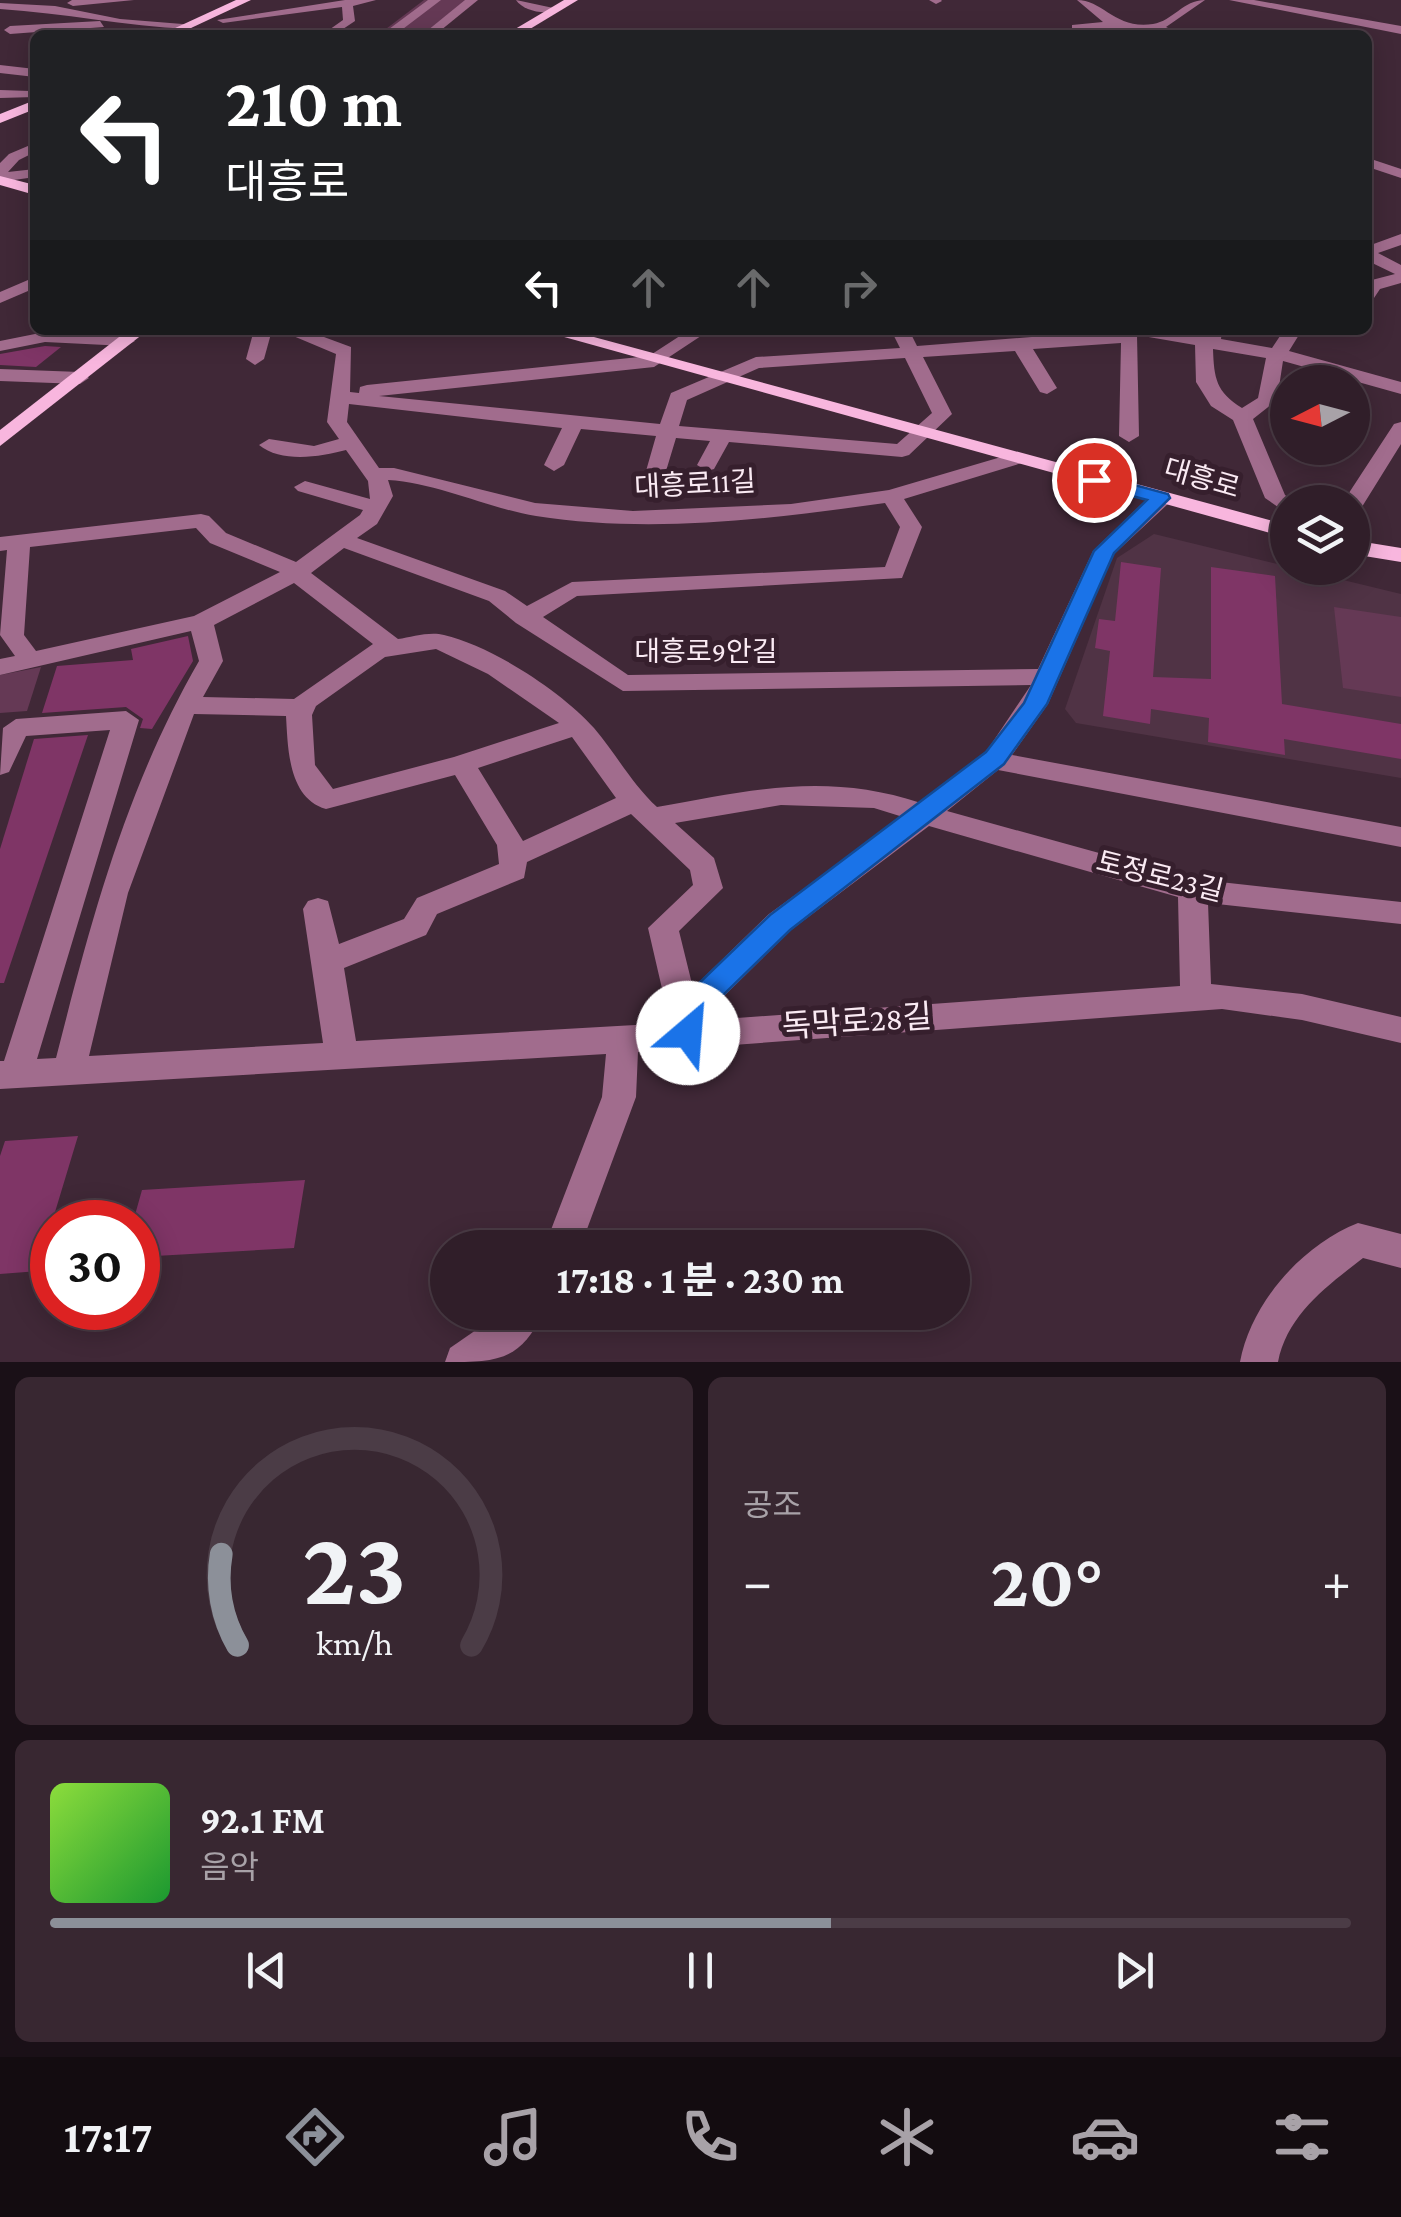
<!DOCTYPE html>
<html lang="ko">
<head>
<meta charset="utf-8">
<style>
	:root { --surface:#301e29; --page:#382731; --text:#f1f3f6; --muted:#a8a2a8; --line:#4b3c46; --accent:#8c9099 }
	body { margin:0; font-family:"Crimson Pro","Noto Sans KR",serif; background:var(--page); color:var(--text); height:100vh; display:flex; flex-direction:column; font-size:38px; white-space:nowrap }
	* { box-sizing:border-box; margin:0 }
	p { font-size:32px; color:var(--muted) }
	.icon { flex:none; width:55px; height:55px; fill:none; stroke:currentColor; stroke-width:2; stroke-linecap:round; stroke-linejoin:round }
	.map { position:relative; height:1362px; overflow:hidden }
	.panel { display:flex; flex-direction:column; gap:15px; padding:15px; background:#1a1017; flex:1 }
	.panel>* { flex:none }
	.guide { position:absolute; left:30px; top:30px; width:1342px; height:305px; border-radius:15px; box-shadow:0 5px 25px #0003,0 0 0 2px var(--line); background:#202124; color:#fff; overflow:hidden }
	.needle { width:65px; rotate:264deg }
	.fabs { position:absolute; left:1270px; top:365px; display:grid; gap:20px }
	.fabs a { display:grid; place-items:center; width:100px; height:100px; border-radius:50%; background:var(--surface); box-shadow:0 5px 25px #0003,0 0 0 2px var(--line); font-size:50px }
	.speed { position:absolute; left:30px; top:1200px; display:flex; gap:20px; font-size:50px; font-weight:700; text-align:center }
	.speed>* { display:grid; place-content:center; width:130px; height:130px; border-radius:50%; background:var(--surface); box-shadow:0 5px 25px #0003,0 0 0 2px var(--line); line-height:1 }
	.speed .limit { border:15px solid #d22; background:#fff; color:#111 }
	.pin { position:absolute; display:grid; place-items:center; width:85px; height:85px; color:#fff; margin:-42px; border:5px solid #fff; border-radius:50%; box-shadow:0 2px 10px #0007 }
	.me { position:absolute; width:110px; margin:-55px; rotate:27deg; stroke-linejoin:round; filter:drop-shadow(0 0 8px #0008) }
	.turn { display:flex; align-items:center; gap:35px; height:210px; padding:0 30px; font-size:45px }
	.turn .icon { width:130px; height:130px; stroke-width:2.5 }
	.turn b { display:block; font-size:70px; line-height:85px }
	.lanes { display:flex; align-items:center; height:95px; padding:0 30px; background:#0003; justify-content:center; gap:50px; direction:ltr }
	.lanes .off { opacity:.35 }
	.big { font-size:75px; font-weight:700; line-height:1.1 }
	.panel .card { flex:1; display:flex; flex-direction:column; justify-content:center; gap:15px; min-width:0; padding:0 35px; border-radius:15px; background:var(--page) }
	.panel .dial { align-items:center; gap:0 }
	.dial svg { height:260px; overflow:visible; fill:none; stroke:var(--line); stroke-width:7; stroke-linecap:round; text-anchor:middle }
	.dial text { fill:var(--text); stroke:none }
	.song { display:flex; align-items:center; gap:30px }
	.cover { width:120px; height:120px; border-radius:15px; background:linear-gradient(135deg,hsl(90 70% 55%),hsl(130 70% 35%)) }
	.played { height:10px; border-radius:5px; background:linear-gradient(90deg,var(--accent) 60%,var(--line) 60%) }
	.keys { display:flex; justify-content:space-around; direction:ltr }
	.heat { display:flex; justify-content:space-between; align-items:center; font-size:55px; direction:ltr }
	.panel .tiles { flex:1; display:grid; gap:15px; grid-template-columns:1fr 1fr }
	.card:last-child { grid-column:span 2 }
	.trip { position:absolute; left:430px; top:1230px; width:540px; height:100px; border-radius:50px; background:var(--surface); box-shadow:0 5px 25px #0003,0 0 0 2px var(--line); font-weight:700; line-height:100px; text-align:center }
	.tabs { display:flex; height:160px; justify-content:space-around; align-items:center; background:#130c10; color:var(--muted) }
	.tabs .icon { width:70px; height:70px }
	.tabs .current { color:var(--accent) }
	.tabs b { font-size:45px; color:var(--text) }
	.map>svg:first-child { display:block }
	.built { fill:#503345 }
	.green { fill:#653955 }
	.building { fill:#7f3566 }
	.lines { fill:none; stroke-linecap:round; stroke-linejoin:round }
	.minor { fill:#a16c8d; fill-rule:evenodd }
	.major { fill:#f8b6de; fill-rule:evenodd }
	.route { fill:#1a73e8; stroke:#114b97; stroke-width:2.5 }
	.labels { text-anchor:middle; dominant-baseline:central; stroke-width:10; stroke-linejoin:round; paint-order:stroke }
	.street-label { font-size:28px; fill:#faeaf3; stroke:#361f2d }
	.near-street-label { font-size:32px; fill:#faeaf3; stroke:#361f2d }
</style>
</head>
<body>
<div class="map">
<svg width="1401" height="1362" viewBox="0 0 1401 1362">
	<rect width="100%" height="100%" fill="#402837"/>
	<polygon class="built" points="1154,534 1401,594 1401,778 1076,723 1065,709 1117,558"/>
	<g class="green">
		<polygon points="424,0 475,0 430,35 378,35"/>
		<polygon points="1334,607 1401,617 1401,697 1343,688"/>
		<polygon points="41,667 27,711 0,713 0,675"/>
	</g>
	<g class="building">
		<polygon points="45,346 61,347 36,367 0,365 0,354"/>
		<polygon points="1121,562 1161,568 1153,677 1211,679 1211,567 1275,576 1282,704 1401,724 1401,759 1284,739 1285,755 1208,742 1209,718 1151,709 1150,724 1103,716 1110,651 1095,648 1099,619 1115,621"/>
		<polygon points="188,636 193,661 152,729 140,728 143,719 126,707 42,713 57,666 133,660 131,649"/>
		<polygon points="88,735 4,983 0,983 0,849 34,739"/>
		<polygon points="78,1136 52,1222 52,1270 0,1274 0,1156 5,1141"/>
		<polygon points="305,1180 294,1248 138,1257 138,1222 133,1222 142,1190"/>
	</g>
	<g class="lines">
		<g class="minor">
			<polygon points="72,0 134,0 73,6 67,3"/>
			<polygon points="345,0 376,0 353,6 355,21 334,35 326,32 343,20 342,7 223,23 217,20"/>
			<polygon points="428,0 441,0 395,35 381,35"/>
			<polygon points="465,0 478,0 435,35 422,35"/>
			<path d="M516 0 558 9C547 16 523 11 516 0Z"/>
			<polygon points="929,0 941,0 942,1 936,4"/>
			<path d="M1077 0C1103 0 1116 30 1153 24 1173 21 1183 0 1205 0L1166 27 1182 35H1144L1146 30 1072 29V25L1103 22Z"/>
			<polygon points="1229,0 1254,0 1401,26 1401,34"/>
			<path d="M0 3 55 6 120 19 195 25 189 29C125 26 64 13 0 9Z"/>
			<polygon points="100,21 104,27 10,34 4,30 10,26"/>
			<polygon points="0,65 35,69 35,77 0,73"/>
			<polygon points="0,90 30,91 35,97 0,98"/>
			<polygon points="35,143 35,152 19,160 8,172 35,169 35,177 0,182 0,163 9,154"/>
			<polygon points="1368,158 1401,169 1401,178 1368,167"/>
			<polygon points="1401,234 1401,245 1378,253 1401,265 1401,283 1380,289 1374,298 1368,299 1368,281 1395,274 1368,261 1368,246"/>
			<polygon points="35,277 35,288 0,303 0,292"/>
			<polygon points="254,330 272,330 264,359 255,365 246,359"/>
			<path d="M279 330H305L351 347 350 392 359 393 360 387 367 385 649 356 689 330H710L654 367 379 396 660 424 671 393 756 357 900 348 891 330H909L917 346 1120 330H1170L1204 336V330H1222L1221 339 1272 348 1284 330H1302L1289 351 1401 382V394L1283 361 1277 400 1253 419 1285 495 1294 502H1288V514L1265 498 1233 420 1211 406 1196 382 1195 345 1137 335 1139 436 1129 442 1119 436 1121 343 1033 349 1057 388 1047 394 1040 392 1015 351 923 357 952 414 909 455 902 457 729 442 714 469 707 471 697 465 710 441 676 438 666 471 656 477 646 471 656 436 581 429 564 465 554 471 544 465 562 428 349 404 347 422 379 468H394L535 503 633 511 791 504 889 490 1018 452 1028 458 1025 462 904 499 922 527 902 578 577 596 543 617 628 675 1038 669 1093 551 1153 493H1169L1172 498 1169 503 1114 554 1048 704 1012 755 1401 827V847L998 770 947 811 1193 879 1401 902V924L1208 903 1211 984 1302 994 1401 1017V1043L1302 1020 1222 1009 638 1052 636 1097 580 1248H544L602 1097 606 1054 0 1089V1061H4L110 730 26 736 9 772 0 775 3 728 16 719 126 711 139 720 37 1059 56 1058C92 917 126 788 199 661L191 631 0 675V659L15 656 0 635 7 550 0 551V537L201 514 209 516 226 533 296 562 360 515 363 510 298 491 294 487 305 481 370 499 368 481 346 450C320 457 281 463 259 445L269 439 314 446 339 439 327 422 336 354ZM1213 349 1266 358 1258 398 1242 408C1216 392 1214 378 1213 349ZM905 358 932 413 897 444 679 426 687 400 759 368ZM388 480C438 483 487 508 536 516 651 534 771 519 885 503L900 527 885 567 572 582 527 606 505 591 357 538 377 524 393 496ZM196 528 210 543 280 572 194 616 36 651 24 635 30 547ZM344 548 489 601 516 623 623 691 1031 685 986 752 921 803C826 772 752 790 657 807 632 784 616 754 594 728 562 692 492 646 444 635 430 631 412 637 398 639L311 573ZM294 583 373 644 294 699 203 697 223 661 214 625ZM436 649 488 674 559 723 454 757 333 789 315 765 312 715 316 706 385 657ZM194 714 286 716C288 748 288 798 326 809L455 775 497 845 499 864 417 898 404 919 339 944 328 901 318 898 308 901 303 909 323 1043 89 1056 128 893ZM572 737 616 798 523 841 478 768ZM781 805 874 808 903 817 769 914 693 988 679 931 723 888 714 858 675 823ZM631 814 690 870 693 885 648 928 670 1023 356 1041 344 968 426 935 437 914 524 878 527 862ZM929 826 1178 897 1180 986 710 1020 717 1003 791 930Z"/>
			<polygon points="45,332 126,336 135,341 126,346 45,342 0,351 0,341"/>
			<polygon points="0,369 80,372 89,378 80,384 0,381"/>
			<polygon points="1401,422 1401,444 1360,510 1352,511 1352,502 1343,502 1394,424"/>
			<path d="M1358 1223 1401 1234V1268L1363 1258C1327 1286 1287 1315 1278 1362H1240C1251 1303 1302 1245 1358 1223Z"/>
			<path d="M502 1312H543C521 1362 495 1362 445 1362L450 1348Z"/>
		</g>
		<g class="major">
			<polygon points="236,0 251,0 176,35 160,35"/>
			<polygon points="564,0 578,0 520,35 505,35"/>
			<polygon points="35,100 35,109 0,123 0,114"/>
			<polygon points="0,176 35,185 35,195 0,185"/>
			<polygon points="128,330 148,330 0,446 0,430"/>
			<polygon points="539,330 568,330 1288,525 1288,538"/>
			<polygon points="1352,540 1401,548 1401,562 1352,554"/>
		</g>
	</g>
	<polygon class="route" points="1094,474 1168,494 1170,498 1114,553 1047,704 1004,764 790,930 716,1002 699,1042 688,1045 678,1042 674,1033 695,987 770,915 986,752 1024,703 1094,551 1147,500 1087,484 1087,475"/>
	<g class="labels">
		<g class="street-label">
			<text transform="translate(1202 478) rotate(16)">대흥로</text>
			<text transform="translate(695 484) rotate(-3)">대흥로11길</text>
			<text x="706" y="651">대흥로9안길</text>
			<text transform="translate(1160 876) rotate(14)">토정로23길</text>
		</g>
		<g class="near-street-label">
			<text transform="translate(857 1021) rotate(-4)">독막로28길</text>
		</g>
	</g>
</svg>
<div class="fabs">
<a><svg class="needle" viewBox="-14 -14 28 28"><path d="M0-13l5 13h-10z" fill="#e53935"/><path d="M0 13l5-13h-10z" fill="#a8a2a8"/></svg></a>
<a><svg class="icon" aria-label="layers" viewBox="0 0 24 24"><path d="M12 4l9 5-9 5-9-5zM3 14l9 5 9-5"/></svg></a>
</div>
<div class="speed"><div class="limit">30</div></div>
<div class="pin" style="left:1094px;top:480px;background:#d93025"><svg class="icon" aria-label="arrive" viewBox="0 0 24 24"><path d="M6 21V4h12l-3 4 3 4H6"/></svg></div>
<svg class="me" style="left:688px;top:1033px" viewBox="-20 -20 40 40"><circle r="19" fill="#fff"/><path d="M0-13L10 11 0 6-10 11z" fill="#1a73e8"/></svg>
<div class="trip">17:18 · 1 분 · 230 m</div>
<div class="guide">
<div class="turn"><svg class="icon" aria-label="left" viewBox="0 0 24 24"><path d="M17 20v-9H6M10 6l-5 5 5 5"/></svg><div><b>210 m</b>대흥로</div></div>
<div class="lanes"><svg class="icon" aria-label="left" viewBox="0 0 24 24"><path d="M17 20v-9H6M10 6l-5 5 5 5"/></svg><svg class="icon off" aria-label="ahead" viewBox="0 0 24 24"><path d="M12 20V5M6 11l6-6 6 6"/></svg><svg class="icon off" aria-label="ahead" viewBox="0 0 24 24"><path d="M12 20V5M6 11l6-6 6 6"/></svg><svg class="icon off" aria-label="right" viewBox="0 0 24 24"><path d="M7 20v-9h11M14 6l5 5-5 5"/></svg></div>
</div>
</div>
<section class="panel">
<div class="tiles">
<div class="card dial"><svg viewBox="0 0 100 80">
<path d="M14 69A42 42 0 1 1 86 69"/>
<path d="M14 69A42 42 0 0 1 9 41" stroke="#8c9099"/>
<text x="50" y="56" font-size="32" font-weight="700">23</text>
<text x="50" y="72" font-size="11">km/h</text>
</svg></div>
<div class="card"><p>공조</p>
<div class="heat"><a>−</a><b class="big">20°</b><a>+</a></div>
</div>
<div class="card">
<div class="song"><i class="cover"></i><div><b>92.1 FM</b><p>음악</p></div></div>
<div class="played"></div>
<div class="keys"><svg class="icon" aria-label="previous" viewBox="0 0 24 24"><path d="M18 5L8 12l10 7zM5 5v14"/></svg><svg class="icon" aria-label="pause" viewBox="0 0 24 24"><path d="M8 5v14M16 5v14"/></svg><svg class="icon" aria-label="next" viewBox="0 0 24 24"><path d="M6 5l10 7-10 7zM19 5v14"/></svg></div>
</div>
</div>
</section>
<nav class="tabs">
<b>17:17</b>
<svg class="icon current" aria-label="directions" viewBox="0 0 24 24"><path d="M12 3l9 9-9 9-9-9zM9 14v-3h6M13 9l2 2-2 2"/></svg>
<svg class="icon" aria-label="music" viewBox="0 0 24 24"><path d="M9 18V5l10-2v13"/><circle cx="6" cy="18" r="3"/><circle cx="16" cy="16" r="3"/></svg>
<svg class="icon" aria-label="phone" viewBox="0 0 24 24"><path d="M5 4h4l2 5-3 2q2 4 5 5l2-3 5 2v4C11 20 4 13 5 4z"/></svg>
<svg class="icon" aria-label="climate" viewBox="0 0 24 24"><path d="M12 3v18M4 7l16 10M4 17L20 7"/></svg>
<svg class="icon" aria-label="car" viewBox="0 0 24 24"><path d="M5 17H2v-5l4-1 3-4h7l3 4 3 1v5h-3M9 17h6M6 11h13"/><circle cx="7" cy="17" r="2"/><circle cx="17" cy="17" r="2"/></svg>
<svg class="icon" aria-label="filters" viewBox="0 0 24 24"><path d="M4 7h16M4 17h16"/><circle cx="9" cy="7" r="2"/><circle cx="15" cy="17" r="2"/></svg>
</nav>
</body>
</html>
